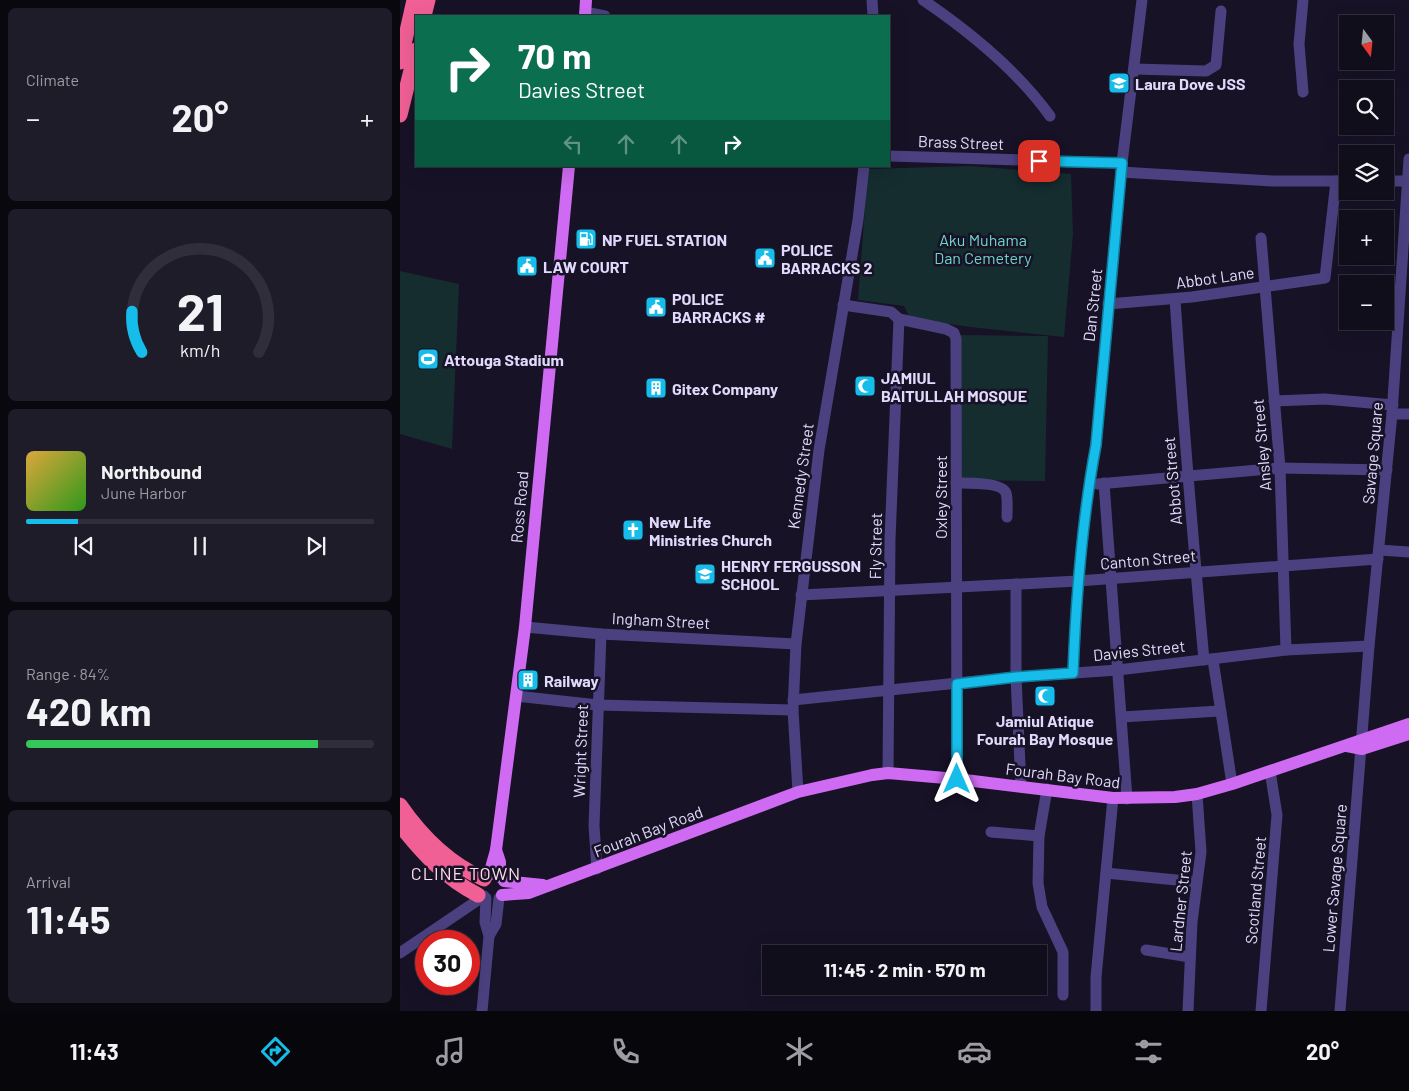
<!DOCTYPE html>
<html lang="en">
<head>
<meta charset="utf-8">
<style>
	:root { --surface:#110e1c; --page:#1e1c29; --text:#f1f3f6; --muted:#9c9ca3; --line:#302e3b; --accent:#17bdea }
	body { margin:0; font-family:Barlow,sans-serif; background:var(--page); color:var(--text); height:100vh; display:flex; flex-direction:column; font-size:19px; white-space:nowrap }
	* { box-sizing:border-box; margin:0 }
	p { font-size:16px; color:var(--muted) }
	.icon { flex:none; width:28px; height:28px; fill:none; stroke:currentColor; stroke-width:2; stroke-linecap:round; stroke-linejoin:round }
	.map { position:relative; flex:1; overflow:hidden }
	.drawer { display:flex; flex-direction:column; gap:8px; padding:8px; background:#09080f; width:400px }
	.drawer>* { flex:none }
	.hud { position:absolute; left:15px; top:15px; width:475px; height:152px; border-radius:0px; box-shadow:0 5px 20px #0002,0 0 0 1px var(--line); background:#0b6e4f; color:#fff; overflow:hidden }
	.needle { width:32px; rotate:165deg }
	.fabs { position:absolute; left:939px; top:15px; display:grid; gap:10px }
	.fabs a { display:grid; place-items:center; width:55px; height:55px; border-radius:0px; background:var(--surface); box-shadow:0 5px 20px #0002,0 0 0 1px var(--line); font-size:25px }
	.speed { position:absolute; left:15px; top:930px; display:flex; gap:10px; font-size:25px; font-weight:700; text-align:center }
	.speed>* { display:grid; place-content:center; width:65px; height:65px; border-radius:50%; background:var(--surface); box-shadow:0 5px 20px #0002,0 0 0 1px var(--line); line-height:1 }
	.speed .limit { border:8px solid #d22; background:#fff; color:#111 }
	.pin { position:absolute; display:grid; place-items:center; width:42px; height:42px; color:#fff; margin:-21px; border-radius:10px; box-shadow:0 2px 8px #0006 }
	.me { position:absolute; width:55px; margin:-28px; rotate:0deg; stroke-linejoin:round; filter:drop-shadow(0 0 4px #0008) }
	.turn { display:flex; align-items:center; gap:18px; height:105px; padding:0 20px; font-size:22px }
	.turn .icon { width:65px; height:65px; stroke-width:2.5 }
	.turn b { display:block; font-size:35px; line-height:42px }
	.lanes { display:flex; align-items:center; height:48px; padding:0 20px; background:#0003; justify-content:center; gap:25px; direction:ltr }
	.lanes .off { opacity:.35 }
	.big { font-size:38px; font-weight:700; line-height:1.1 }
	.drawer .card { flex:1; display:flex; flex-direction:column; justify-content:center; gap:8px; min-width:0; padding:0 18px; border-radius:8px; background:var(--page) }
	.drawer .dial { align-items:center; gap:0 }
	.dial svg { height:130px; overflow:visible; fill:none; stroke:var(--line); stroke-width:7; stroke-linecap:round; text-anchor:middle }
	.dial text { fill:var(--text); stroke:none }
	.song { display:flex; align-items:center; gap:15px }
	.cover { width:60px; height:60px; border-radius:8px; background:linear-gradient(135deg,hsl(40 70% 55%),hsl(110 70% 35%)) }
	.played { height:5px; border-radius:2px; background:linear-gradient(90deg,var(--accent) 15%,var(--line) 15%) }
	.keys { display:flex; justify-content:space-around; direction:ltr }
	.heat { display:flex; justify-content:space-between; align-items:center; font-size:28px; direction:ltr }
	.charge { height:8px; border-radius:4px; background:linear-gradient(90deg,#34c759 84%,var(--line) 0) }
	.trip { position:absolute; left:362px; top:945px; width:285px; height:50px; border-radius:0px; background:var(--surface); box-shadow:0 5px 20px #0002,0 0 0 1px var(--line); font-weight:700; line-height:50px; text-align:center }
	.tab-bar { display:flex; height:80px; justify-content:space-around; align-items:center; background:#07060b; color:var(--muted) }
	.tab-bar .icon { width:35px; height:35px }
	.tab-bar .current { color:var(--accent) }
	.tab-bar b { font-size:22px; color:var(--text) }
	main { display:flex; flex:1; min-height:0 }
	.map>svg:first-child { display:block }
	.green { fill:#152d2f }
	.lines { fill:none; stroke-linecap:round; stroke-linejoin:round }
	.minor { stroke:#4b4180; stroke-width:11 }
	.major { stroke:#cf6bf2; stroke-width:12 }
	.highway { stroke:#f16095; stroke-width:15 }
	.route-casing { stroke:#0f7b98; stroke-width:12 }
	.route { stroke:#17bdea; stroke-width:9 }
	.labels { text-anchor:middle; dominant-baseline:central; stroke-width:5; stroke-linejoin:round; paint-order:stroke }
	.poi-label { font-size:16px; font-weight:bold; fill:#e2dafc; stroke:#171226; text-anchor:start }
	.street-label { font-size:16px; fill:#e2dafc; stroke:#171226 }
	.park-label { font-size:16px; fill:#6cd6c8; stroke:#171226 }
	.neighbourhood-label { font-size:18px; letter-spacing:1px; fill:#fcdcec; stroke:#171226 }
</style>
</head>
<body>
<main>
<section class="drawer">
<div class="card"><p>Climate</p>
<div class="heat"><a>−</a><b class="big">20°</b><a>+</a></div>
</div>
<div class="card dial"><svg viewBox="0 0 100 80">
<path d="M14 69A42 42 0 1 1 86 69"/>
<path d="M14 69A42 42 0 0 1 8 44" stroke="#17bdea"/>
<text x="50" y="56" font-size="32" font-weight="700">21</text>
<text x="50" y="72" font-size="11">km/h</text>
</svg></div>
<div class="card">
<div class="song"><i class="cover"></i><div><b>Northbound</b><p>June Harbor</p></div></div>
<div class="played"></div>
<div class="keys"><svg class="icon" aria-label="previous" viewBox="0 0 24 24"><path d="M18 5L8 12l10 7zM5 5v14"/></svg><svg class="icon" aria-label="pause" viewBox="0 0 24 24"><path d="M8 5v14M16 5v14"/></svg><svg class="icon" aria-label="next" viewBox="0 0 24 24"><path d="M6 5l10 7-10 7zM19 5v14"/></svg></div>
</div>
<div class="card"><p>Range · 84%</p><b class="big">420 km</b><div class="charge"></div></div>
<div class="card"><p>Arrival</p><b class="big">11:45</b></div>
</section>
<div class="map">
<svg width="1009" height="1011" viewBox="0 0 1009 1011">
	<rect width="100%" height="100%" fill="#171226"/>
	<g class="green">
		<polygon points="570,166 671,174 673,234 664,337 570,327 510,318 504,306 458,300 468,169"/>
		<polygon points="0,271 59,284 52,449 0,434"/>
		<polygon points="558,335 648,336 645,481 555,480"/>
	</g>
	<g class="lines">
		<g class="minor">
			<polyline points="472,0 473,16"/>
			<path d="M523 0C570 32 617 70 650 116"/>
			<polyline points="185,12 205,16"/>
			<polyline points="734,69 806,71 816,65 821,11"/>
			<polyline points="903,92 899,44 903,0"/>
			<polyline points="489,156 722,163"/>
			<polyline points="721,172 873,181 948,181"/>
			<polyline points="985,181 1009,181"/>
			<polyline points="861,238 880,468 886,650"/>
			<path d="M775 299C783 420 793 540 804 660"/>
			<polyline points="708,304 792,297 925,278 936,181"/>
			<polyline points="443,305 491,312 499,319 546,329 554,333 556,339 557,779"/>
			<polyline points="874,401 925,399 993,405"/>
			<polyline points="992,414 1009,414"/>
			<path d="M556 483C566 483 602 482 606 493 608 499 607 510 607 517"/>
			<polyline points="704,483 727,799"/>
			<polyline points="698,484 880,468 987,470"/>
			<polyline points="979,550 1009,552"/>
			<polyline points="616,584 616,677 621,787"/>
			<polyline points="401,595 678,581 978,559"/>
			<polyline points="125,627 201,634 396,644"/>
			<polyline points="813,660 832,784"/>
			<path d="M673 673C676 597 682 520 696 445L722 163 742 0"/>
			<polyline points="116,696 198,705 393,710"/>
			<polyline points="393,700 616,677 718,670 886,650 969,646"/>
			<polyline points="722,717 819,711"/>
			<polyline points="488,773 490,539 499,319"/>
			<polyline points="647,789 639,836 638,883 642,907 663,952 663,995"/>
			<polyline points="398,792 393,710 396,644 419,450 458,220 464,166"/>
			<polyline points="591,832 639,836"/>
			<polyline points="197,869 194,826 201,634"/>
			<polyline points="706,873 796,882"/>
			<polyline points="89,936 96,924 99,898"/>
			<polyline points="746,950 790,957"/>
			<polyline points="0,953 84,896"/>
			<polyline points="82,1011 89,936 85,922 86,898"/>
			<polyline points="696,1011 696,977 713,798"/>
			<polyline points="788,1011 792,922 801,852 797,794"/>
			<polyline points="861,1011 877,815 870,771"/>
			<polyline points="940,1011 969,646 992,414 1009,159"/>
		</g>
		<g class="major">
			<polyline points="185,16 186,0"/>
			<polyline points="947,746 962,749 1009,734"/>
			<polyline points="96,850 100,862 100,877"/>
			<polyline points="89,875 96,850 125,627 169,166"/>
			<polyline points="104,881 143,885"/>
			<polyline points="102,895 129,893 398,792 472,775 488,773 557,779 713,798 775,797 797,794 832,784 1009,724"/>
		</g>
		<g class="highway">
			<polyline points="24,16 28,0"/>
			<polyline points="0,62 14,0"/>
			<polyline points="0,115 16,50"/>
			<path d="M0 805C22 837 48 863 84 879"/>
			<path d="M0 825C23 854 45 878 78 895"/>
		</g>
	</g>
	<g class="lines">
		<g class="route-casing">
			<path id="route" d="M557 779V684L616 677 673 673C676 597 682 520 696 445L722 163 639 161"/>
		</g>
		<use href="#route" class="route"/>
	</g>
	<defs>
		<g id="school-square" transform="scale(1.125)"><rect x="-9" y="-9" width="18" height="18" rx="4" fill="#17bdea" stroke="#171226"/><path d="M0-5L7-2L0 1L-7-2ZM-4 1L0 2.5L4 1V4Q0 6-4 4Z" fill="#fff"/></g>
		<g id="fuel-square" transform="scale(1.125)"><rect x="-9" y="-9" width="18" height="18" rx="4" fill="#17bdea" stroke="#171226"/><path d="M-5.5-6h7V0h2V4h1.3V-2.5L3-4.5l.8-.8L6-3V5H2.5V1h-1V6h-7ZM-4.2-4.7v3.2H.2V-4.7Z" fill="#fff"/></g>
		<g id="civic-square" transform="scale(1.125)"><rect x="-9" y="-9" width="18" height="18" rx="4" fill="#17bdea" stroke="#171226"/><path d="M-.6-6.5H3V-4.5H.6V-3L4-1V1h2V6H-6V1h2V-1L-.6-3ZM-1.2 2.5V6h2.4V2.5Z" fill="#fff"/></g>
		<g id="stadium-square" transform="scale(1.125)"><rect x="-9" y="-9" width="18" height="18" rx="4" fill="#17bdea" stroke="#171226"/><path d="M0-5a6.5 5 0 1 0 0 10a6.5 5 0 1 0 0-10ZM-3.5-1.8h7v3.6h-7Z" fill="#fff"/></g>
		<g id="mosque-square" transform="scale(1.125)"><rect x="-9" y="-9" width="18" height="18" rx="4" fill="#17bdea" stroke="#171226"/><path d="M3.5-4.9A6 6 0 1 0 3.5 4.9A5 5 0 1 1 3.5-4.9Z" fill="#fff"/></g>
		<g id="building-square" transform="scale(1.125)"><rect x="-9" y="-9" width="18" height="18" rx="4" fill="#17bdea" stroke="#171226"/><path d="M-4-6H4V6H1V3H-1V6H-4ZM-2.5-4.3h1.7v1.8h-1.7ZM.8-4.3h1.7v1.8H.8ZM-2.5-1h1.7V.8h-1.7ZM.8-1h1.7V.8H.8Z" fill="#fff"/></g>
		<g id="church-square" transform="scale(1.125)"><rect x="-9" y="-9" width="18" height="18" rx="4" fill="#17bdea" stroke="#171226"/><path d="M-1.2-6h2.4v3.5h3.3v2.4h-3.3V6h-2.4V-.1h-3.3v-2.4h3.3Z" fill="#fff"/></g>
	</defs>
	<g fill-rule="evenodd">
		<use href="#school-square" x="719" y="83"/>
		<use href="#fuel-square" x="186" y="239"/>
		<use href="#civic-square" x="365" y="258"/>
		<use href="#civic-square" x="127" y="266"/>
		<use href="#civic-square" x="256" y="307"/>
		<use href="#stadium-square" x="28" y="359"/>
		<use href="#mosque-square" x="465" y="386"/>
		<use href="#building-square" x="256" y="388"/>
		<use href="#church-square" x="233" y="530"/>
		<use href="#school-square" x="305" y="574"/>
		<use href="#building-square" x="128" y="680"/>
		<use href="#mosque-square" x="645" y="696"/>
	</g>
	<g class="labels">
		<g class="poi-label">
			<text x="735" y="83">Laura Dove JSS</text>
			<text x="202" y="239">NP FUEL STATION</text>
			<text x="381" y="249">POLICE<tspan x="381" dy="18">BARRACKS 2</tspan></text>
			<text x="143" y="266">LAW COURT</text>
			<text x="272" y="298">POLICE<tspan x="272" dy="18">BARRACKS #</tspan></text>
			<text x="44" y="359">Attouga Stadium</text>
			<text x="481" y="377">JAMIUL<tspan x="481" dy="18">BAITULLAH MOSQUE</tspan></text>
			<text x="272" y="388">Gitex Company</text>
			<text x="249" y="521">New Life<tspan x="249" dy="18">Ministries Church</tspan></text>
			<text x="321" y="565">HENRY FERGUSSON<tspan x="321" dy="18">SCHOOL</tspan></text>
			<text x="144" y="680">Railway</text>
			<text x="645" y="720" text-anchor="middle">Jamiul Atique<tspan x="645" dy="18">Fourah Bay Mosque</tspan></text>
		</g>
		<g class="street-label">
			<text transform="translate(561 142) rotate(2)">Brass Street</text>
			<text transform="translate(815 277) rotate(-8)">Abbot Lane</text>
			<text transform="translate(692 305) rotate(-84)">Dan Street</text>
			<text transform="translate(861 445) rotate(-95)">Ansley Street</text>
			<text transform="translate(972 453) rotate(-85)">Savage Square</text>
			<text transform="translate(400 476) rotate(-82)">Kennedy Street</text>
			<text transform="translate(772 481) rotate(-95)">Abbot Street</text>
			<text transform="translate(540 497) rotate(-90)">Oxley Street</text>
			<text transform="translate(119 507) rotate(-85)">Ross Road</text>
			<text transform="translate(475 546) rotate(-89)">Fly Street</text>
			<text transform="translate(748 559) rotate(-5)">Canton Street</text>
			<text transform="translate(261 620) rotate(3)">Ingham Street</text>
			<text transform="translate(739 650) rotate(-6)">Davies Street</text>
			<text transform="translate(180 751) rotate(-88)">Wright Street</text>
			<text transform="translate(663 775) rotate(7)">Fourah Bay Road</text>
			<text transform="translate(248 831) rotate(-21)">Fourah Bay Road</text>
			<text transform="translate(934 878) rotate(-85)">Lower Savage Square</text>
			<text transform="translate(855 890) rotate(-85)">Scotland Street</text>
			<text transform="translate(780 901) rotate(-84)">Lardner Street</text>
		</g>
		<g class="park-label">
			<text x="583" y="239">Aku Muhama<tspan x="583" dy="18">Dan Cemetery</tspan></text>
		</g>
		<g class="neighbourhood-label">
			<text x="66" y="873">CLINE TOWN</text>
		</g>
	</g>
</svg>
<div class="fabs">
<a><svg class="needle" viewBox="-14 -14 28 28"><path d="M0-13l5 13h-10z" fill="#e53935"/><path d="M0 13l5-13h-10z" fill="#9c9ca3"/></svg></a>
<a><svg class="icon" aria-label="search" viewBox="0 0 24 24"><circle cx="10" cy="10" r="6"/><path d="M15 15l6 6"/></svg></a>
<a><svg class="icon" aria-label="layers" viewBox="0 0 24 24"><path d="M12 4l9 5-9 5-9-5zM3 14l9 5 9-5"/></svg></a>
<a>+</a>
<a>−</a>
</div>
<div class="speed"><div class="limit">30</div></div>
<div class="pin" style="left:639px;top:161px;background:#d93025"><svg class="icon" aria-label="arrive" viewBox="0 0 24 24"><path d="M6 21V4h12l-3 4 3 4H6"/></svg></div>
<svg class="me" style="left:557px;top:779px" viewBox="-20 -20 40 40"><path d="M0-17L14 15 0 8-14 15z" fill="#17bdea" stroke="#fff" stroke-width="4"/></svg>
<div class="trip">11:45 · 2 min · 570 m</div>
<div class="hud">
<div class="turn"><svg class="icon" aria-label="right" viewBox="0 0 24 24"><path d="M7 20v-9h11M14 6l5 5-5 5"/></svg><div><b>70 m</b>Davies Street</div></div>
<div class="lanes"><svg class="icon off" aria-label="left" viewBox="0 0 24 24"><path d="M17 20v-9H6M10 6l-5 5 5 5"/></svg><svg class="icon off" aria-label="ahead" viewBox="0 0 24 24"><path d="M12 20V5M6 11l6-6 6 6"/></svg><svg class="icon off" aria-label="ahead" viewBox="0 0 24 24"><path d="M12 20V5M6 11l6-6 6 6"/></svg><svg class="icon" aria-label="right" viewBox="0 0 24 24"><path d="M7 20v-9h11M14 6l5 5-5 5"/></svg></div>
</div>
</div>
</main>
<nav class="tab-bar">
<b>11:43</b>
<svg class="icon current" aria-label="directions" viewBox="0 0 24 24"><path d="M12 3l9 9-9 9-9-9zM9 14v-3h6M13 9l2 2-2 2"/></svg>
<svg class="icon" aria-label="music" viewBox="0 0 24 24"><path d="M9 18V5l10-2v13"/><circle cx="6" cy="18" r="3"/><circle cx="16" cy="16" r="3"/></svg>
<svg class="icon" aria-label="phone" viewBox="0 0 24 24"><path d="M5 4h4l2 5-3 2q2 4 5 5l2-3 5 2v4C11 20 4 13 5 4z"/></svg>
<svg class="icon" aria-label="climate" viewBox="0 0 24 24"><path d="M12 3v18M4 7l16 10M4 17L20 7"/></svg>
<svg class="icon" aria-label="car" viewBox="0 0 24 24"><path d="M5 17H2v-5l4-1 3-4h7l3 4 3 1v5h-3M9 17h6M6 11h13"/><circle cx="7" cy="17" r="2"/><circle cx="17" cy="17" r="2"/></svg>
<svg class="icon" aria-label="filters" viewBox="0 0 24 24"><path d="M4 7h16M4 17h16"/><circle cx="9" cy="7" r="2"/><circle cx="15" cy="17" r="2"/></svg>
<b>20°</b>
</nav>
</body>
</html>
